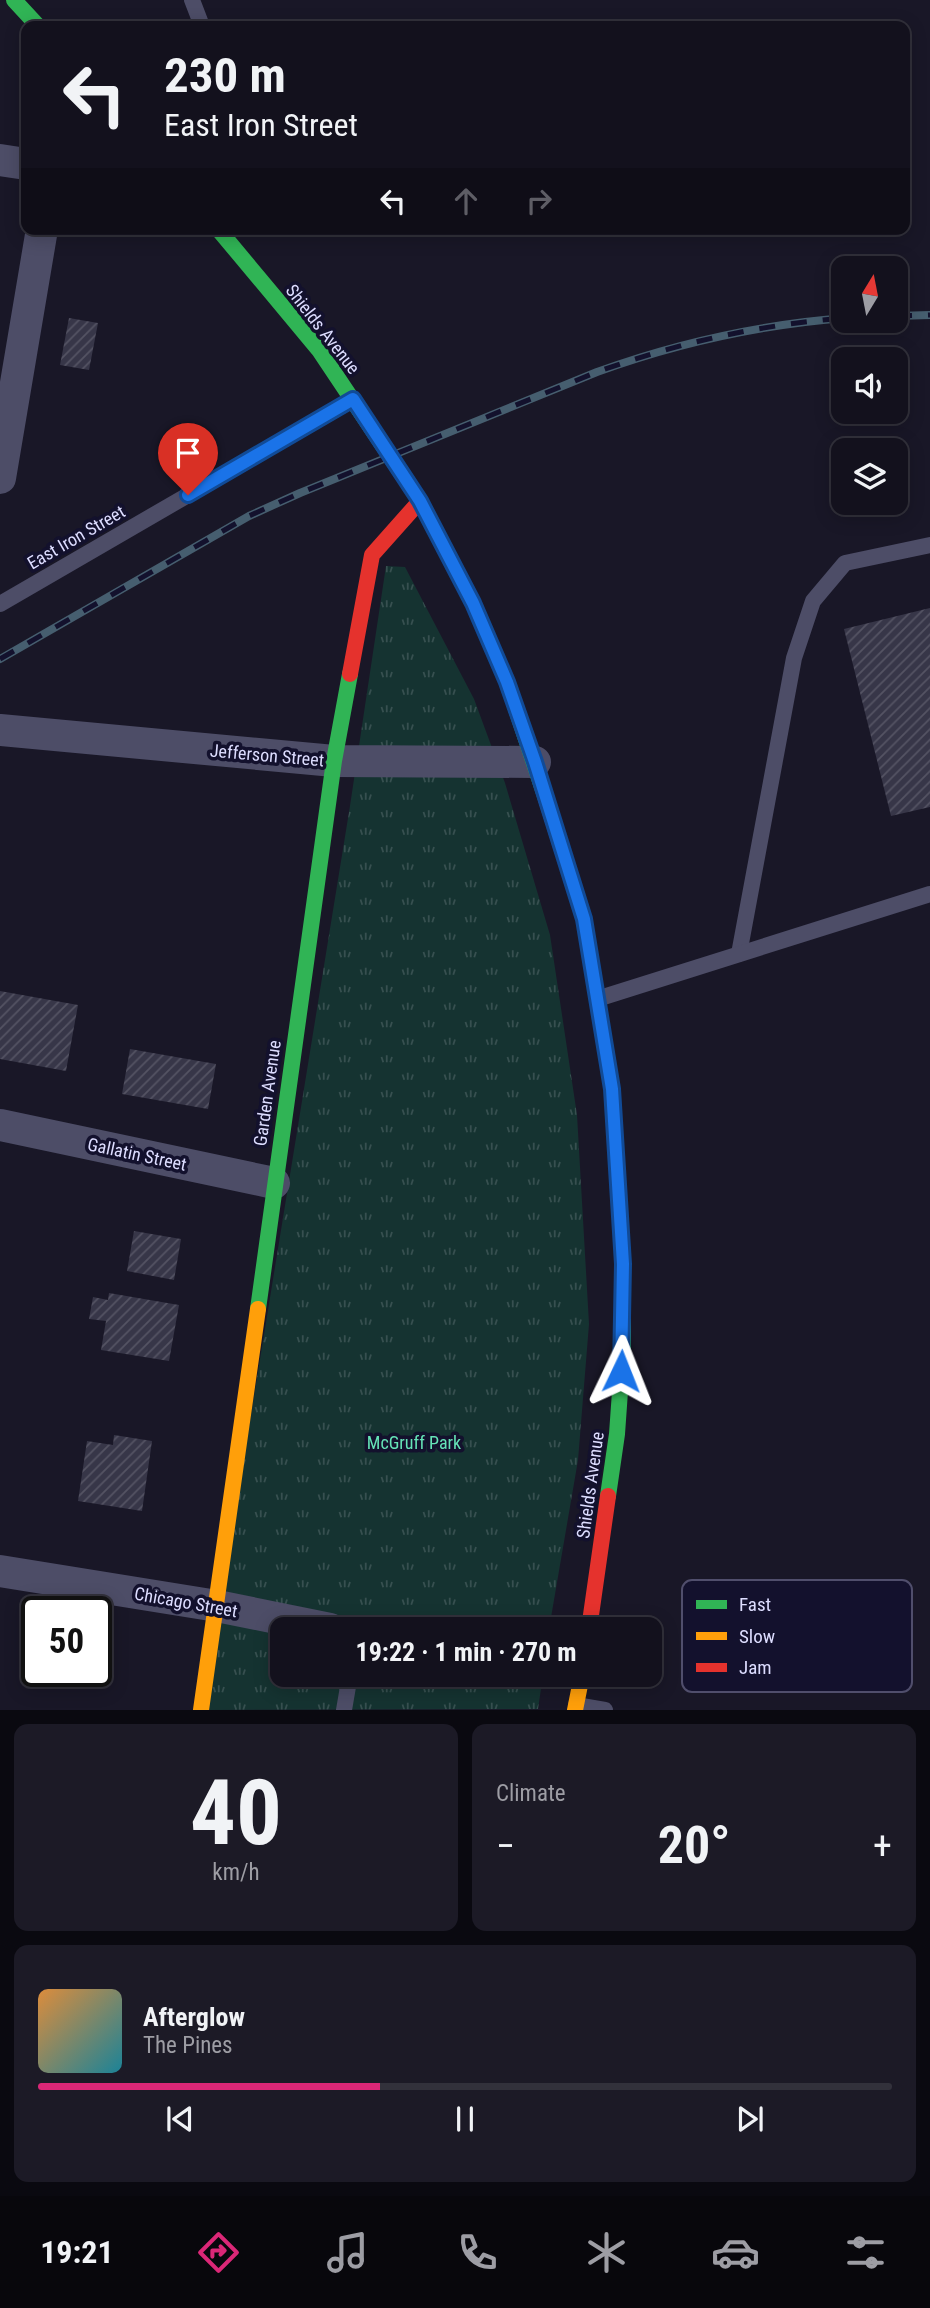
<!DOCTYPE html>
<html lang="en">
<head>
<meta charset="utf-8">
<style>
	:root { --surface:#13111d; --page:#1c1a26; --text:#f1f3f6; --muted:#9d9da4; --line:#32313b; --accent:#db2777 }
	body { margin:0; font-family:"Roboto Condensed",sans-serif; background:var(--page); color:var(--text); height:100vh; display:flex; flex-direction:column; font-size:26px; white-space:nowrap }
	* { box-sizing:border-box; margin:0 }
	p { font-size:23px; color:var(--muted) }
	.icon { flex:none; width:38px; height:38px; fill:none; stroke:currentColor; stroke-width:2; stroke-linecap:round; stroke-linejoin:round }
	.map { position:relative; height:1710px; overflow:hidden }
	.panel { display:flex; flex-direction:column; gap:14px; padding:14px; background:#0a0910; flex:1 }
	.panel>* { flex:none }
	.guide { position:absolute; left:21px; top:21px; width:889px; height:214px; border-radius:14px; box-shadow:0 4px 18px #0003,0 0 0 2px var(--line); background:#13111d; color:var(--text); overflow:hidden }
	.needle { width:46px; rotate:10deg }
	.buttons { position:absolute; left:831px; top:256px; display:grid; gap:14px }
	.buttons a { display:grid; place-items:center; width:77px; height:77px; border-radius:14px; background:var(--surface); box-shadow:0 4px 18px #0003,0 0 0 2px var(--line); font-size:35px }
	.speed { position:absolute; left:21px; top:1596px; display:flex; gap:14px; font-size:35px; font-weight:700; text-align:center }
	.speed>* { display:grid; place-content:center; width:91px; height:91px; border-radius:50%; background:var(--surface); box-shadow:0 4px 18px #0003,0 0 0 2px var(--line); line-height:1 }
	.speed .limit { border:4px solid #111; border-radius:10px; background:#fff; color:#111 }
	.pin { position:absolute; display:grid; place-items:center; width:60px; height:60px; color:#fff; margin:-72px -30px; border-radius:50% 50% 50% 0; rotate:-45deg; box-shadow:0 0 7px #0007 }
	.pin .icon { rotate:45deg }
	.me { position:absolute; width:77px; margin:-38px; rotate:2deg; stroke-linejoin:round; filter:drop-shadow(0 0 5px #0008) }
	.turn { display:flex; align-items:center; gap:24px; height:147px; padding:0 28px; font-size:32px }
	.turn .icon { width:91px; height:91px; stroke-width:2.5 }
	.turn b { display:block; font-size:49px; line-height:60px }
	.lanes { display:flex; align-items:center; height:66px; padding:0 28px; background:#0003; justify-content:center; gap:35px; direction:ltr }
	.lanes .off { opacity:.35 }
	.big { font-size:52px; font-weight:700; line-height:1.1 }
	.panel .tile { flex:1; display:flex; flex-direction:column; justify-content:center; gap:10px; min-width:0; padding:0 24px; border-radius:14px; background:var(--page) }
	.panel .dial { align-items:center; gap:0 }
	.dial b { font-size:91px; line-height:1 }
	.song { display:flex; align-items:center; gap:21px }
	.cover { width:84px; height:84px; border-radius:10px; background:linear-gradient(135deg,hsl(30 70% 55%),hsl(190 70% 35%)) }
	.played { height:7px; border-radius:4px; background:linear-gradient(90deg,var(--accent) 40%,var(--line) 40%) }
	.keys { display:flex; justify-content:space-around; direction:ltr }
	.heat { display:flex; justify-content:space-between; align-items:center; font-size:38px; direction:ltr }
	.panel .tiles { flex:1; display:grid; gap:14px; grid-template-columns:1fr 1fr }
	.tile:last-child { grid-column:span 2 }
	.trip { position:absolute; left:270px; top:1617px; width:392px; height:70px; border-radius:14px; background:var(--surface); box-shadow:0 4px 18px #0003,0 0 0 2px var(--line); font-weight:700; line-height:70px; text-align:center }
	.tabs { display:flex; height:112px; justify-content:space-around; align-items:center; background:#08070c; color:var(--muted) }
	.tabs .icon { width:49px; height:49px }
	.tabs .selected { color:var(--accent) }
	.tabs b { font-size:32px; color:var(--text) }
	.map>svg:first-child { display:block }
	.park { fill:url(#park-tufts) }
	.building { fill:url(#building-hatch) }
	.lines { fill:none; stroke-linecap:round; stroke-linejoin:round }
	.lane { stroke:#4d4d67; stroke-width:16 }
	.street { stroke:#4d4d67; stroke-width:32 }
	.fast { stroke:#30b455; stroke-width:16 }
	.slow { stroke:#ff9f0a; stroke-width:16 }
	.jam { stroke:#e5322d; stroke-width:16 }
	.rail-casing { stroke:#465e6f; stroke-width:8 }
	.rail { stroke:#13112d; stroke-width:5; stroke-dasharray:16; stroke-linecap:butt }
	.route-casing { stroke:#114b97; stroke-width:18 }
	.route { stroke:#1a73e8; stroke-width:12 }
	.labels { text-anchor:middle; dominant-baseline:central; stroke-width:7; stroke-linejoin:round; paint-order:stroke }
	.street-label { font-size:18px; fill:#ddf; stroke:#13112d }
	.park-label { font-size:18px; fill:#65e3b7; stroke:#13112d }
	.key { fill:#13112d; stroke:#504e6c; stroke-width:2 }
	.key-label { font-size:19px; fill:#ddf }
</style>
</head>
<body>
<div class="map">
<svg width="930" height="1710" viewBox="0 0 930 1710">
	<defs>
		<pattern id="park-tufts" width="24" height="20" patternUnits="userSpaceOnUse" patternTransform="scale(1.75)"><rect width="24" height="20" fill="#153331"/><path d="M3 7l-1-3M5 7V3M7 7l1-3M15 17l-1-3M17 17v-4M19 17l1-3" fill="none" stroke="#375050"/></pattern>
		<pattern id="building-hatch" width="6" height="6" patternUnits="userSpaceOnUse" patternTransform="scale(1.75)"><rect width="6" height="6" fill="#373648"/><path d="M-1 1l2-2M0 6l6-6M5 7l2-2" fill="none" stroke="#545363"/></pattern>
	</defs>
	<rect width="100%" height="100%" fill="#191727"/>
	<polygon class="park" points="386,566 405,567 474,699 505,783 550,935 577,1115 589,1324 578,1460 549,1629 282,1629 282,1675 543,1675 538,1709 203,1710 350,806"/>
	<g class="building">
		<polygon points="69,318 98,323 89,370 60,365"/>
		<polygon points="930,608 930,807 891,816 844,629"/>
		<polygon points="0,991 78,1005 66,1071 0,1059"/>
		<polygon points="130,1049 216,1064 208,1109 122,1094"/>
		<polygon points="134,1231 181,1239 174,1280 127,1271"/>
		<polygon points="109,1293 179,1305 169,1361 101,1350 106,1321 89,1319 93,1297 108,1300"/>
		<polygon points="114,1435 152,1441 142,1511 78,1501 87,1441 113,1445"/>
	</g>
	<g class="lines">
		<g class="lane">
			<polyline points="192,0 202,26"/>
			<polyline points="0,604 352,400"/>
			<polyline points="739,954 794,658 813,601 845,563 930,545"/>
			<polyline points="597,999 930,894"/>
			<polyline points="576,1705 605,1710"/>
			<polyline points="344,1710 350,1675"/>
		</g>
		<g class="street">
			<polyline points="0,160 26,164"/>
			<polyline points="0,478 42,229"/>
			<polyline points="0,730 334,761 535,762"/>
			<polyline points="0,1125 274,1183"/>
			<polyline points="0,1571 217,1606 330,1629"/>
		</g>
		<g class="fast">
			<polyline points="14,0 38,26"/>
			<polyline points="218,229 319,350 420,501 473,603 507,682 546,799"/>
			<polyline points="603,1033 612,1089 623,1264 623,1349 617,1434 608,1496"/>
			<polyline points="258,1309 334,761 350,674"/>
		</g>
		<g class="slow">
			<polyline points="201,1710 258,1309"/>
			<polyline points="575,1710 582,1675"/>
		</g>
		<g class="jam">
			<polyline points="350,674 372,555 420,501"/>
			<polyline points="546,799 584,919 603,1033"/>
			<polyline points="589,1629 608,1496"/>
		</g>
		<g class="rail-casing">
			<g id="rail">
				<polyline points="896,316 930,315"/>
				<path d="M0 659 249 516 300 493 597 372C677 343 758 325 844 318"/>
			</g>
		</g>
		<use href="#rail" class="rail"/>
	</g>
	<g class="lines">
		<g class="route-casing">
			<polyline id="route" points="188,495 353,399 420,501 473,603 507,682 535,762 584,919 612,1089 623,1264 621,1371"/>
		</g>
		<use href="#route" class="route"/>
	</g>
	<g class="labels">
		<g class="street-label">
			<text transform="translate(323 329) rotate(52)">Shields Avenue</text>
			<text transform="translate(76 537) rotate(-30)">East Iron Street</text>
			<text transform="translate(267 755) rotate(5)">Jefferson Street</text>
			<text transform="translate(267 1093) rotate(-82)">Garden Avenue</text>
			<text transform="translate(137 1154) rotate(12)">Gallatin Street</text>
			<text transform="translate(590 1485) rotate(-82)">Shields Avenue</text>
			<text transform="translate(186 1602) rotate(10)">Chicago Street</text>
		</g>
		<g class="park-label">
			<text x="414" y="1442">McGruff Park</text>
		</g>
	</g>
	<rect x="682" y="1580" width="230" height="112" rx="10" class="key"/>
	<rect x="696" y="1600" width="31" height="9" fill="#30b455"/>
	<rect x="696" y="1632" width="31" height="8" fill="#ff9f0a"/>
	<rect x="696" y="1663" width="31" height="9" fill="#e5322d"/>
	<g class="key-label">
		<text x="739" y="1611">Fast</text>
		<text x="739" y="1643">Slow</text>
		<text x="739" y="1674">Jam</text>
	</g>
</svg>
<div class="buttons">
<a><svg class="needle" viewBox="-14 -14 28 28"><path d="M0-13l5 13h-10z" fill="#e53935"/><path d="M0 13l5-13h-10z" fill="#9d9da4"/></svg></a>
<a><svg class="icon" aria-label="sound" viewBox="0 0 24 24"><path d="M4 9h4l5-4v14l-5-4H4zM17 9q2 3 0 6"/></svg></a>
<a><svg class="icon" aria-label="layers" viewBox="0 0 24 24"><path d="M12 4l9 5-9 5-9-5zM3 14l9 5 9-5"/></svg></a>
</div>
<div class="speed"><div class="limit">50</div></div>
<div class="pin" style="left:188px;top:495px;background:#d93025"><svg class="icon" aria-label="arrive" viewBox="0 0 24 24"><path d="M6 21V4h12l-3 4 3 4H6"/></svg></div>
<svg class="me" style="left:621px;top:1371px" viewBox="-20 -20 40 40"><path d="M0-17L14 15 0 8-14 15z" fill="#1a73e8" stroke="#fff" stroke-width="4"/></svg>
<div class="trip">19:22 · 1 min · 270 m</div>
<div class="guide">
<div class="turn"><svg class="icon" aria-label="left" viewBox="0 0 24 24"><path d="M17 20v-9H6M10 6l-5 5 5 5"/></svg><div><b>230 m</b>East Iron Street</div></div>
<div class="lanes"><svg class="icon" aria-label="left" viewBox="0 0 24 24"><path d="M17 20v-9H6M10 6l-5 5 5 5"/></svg><svg class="icon off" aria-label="ahead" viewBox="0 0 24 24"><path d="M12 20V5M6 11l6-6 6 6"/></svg><svg class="icon off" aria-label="right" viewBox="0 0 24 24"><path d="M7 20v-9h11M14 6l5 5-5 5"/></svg></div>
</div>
</div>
<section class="panel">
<div class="tiles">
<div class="tile dial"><b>40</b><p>km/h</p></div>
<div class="tile"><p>Climate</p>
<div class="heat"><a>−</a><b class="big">20°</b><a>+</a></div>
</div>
<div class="tile">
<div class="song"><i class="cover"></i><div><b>Afterglow</b><p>The Pines</p></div></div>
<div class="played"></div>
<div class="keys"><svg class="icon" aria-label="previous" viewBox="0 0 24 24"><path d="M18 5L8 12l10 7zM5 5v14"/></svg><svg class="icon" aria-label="pause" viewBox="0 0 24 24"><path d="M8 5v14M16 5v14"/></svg><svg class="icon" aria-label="next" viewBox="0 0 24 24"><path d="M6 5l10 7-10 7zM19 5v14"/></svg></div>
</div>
</div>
</section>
<nav class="tabs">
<b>19:21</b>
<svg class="icon selected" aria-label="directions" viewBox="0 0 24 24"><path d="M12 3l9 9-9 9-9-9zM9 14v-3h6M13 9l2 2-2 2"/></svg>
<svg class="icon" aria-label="music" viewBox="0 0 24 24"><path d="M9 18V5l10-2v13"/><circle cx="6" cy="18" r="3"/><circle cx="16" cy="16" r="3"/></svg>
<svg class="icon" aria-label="phone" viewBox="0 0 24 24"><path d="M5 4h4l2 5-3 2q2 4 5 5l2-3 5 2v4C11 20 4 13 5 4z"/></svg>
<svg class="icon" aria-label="climate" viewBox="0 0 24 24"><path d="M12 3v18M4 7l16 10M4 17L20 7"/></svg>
<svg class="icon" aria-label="car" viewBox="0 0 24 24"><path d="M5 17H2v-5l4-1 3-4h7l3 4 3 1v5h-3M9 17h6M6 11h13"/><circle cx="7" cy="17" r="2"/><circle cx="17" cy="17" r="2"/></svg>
<svg class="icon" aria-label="filters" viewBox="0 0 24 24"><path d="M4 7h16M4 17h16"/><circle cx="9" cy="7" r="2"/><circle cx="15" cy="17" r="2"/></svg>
</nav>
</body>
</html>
